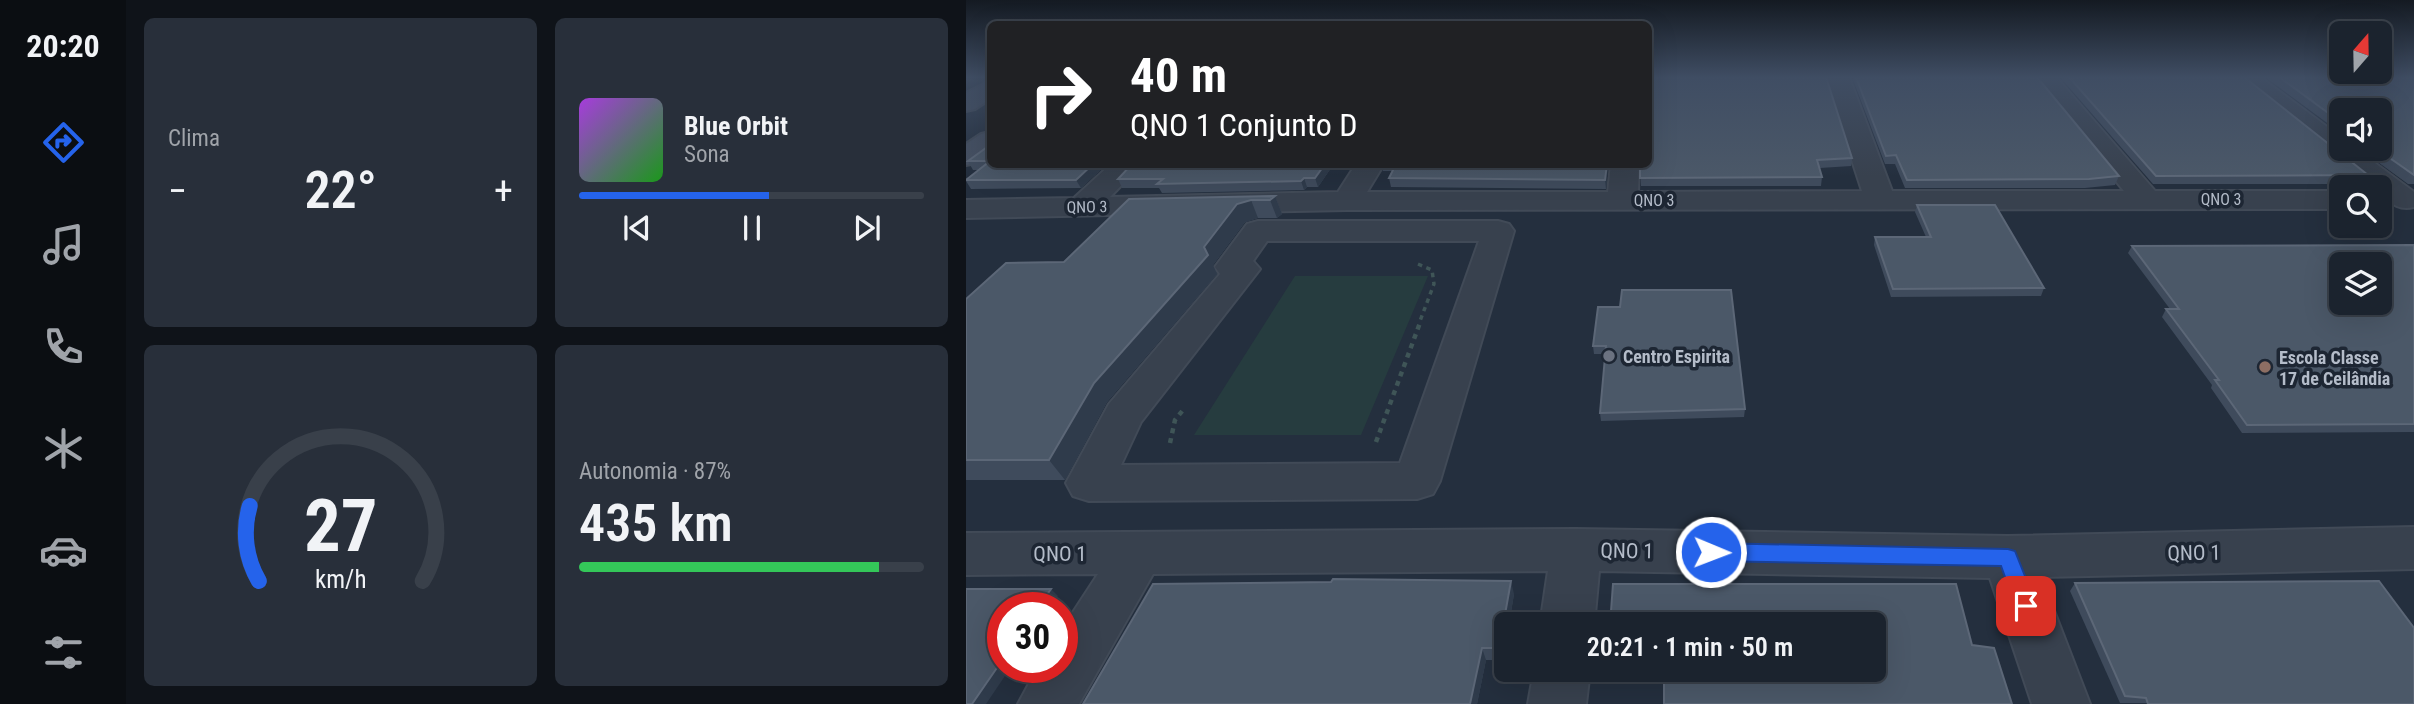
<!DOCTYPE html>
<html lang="pt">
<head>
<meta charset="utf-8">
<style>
	:root { --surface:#1b232e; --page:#282f3a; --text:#f1f3f6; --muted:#a0a4aa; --line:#39404a; --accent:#2563eb }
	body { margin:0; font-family:"Roboto Condensed",sans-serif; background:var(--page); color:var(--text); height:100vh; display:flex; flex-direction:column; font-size:26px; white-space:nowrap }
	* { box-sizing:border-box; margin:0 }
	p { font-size:23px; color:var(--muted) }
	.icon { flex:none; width:38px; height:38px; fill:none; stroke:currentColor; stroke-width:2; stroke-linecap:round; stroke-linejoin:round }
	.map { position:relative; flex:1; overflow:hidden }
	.drawer { display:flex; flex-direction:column; gap:18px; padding:18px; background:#0f1319; width:840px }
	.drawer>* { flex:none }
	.banner { position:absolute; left:21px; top:21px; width:665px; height:147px; border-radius:10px; box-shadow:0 7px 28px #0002,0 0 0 2px var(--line); background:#202124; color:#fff; overflow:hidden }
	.needle { width:46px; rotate:20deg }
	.tools { position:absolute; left:1363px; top:21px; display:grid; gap:14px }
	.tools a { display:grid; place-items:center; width:63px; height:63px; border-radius:10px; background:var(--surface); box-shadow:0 7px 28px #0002,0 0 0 2px var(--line); font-size:35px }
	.speed { position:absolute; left:21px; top:592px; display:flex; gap:14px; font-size:35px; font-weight:700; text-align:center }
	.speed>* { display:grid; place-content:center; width:91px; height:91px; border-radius:50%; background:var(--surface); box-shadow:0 7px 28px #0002,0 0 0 2px var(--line); line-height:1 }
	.speed .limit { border:10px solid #d22; background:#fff; color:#111 }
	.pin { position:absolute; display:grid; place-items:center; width:60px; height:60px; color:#fff; margin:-30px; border-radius:14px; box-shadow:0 4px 10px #0006 }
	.me { position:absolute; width:77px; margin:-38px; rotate:91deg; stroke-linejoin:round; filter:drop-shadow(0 0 5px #0008) }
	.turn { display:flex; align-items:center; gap:24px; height:147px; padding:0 28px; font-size:32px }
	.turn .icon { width:91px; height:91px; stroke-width:2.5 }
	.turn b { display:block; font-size:49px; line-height:60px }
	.big { font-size:52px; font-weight:600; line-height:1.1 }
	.drawer .tile { flex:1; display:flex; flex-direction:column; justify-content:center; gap:10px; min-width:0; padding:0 24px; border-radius:10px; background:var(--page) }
	.drawer .dial { align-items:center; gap:0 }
	.dial svg { height:182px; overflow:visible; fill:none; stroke:var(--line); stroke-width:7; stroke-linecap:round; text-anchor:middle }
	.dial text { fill:var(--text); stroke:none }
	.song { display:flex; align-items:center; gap:21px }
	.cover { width:84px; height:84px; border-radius:10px; background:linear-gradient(135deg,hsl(280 70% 55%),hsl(120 70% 35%)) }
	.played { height:7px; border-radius:4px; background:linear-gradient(90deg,var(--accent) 55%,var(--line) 55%) }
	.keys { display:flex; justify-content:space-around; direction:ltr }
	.heat { display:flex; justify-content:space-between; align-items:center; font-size:38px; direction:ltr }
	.charge { height:10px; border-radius:5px; background:linear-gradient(90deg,#34c759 87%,var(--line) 0) }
	.drawer .tiles { flex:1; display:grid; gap:18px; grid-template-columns:repeat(2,1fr) }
	.trip { position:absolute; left:528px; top:612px; width:392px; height:70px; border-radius:10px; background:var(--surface); box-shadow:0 7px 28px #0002,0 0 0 2px var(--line); font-weight:600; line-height:70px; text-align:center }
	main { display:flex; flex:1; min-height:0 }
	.dock { display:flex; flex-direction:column; width:126px; justify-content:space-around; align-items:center; background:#0b0e12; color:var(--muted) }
	.dock .icon { width:49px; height:49px }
	.dock .active { color:var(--accent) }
	.dock b { font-size:32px; color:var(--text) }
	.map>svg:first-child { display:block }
	.green { fill:#263c3f }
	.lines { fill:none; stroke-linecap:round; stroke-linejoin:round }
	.street-casing { stroke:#414a57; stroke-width:4 }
	.secondary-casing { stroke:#414a57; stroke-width:4 }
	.path-far1 { stroke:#3f5557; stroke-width:3.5; stroke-dasharray:4.5 4.5; stroke-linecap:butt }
	.path { stroke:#3f5557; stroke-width:4.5; stroke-dasharray:5 5; stroke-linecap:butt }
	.street { fill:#38414e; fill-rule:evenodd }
	.secondary { fill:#465061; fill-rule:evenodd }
	.wall { fill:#3f4b5c }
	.shaded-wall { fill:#2f3b4b }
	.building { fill:#4b5868; stroke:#5c6777; stroke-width:2; fill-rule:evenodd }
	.route { fill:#2563eb; stroke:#184099; stroke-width:2 }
	.worship-dot { fill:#6b7280; stroke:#1d2633; stroke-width:2.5 }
	.education-dot { fill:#8d6e63; stroke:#1d2633; stroke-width:2.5 }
	.labels { text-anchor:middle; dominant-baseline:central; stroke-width:7; stroke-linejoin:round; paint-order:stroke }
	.far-street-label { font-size:16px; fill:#b4bcc9; stroke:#1d2633 }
	.poi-label { font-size:18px; font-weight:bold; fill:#b4bcc9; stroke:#1d2633; text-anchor:start }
	.near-street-label { font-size:21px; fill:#b4bcc9; stroke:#1d2633 }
</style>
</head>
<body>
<main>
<nav class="dock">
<b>20:20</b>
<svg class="icon active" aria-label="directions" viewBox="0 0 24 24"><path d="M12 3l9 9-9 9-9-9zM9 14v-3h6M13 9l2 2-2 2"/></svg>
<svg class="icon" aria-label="music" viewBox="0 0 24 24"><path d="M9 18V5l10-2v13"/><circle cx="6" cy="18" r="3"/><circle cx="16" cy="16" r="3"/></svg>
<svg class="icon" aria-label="phone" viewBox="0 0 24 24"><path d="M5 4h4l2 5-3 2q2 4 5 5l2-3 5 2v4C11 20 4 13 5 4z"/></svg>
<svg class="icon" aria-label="climate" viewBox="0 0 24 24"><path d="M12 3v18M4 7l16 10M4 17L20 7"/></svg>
<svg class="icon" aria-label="car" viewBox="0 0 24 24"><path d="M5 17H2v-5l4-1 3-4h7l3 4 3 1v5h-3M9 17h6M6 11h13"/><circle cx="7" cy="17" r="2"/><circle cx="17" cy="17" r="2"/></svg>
<svg class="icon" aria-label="filters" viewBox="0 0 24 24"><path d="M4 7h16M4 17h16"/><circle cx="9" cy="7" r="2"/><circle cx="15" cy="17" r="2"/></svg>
</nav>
<section class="drawer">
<div class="tiles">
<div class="tile"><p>Clima</p>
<div class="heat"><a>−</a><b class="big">22°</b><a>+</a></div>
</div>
<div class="tile">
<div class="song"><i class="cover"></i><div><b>Blue Orbit</b><p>Sona</p></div></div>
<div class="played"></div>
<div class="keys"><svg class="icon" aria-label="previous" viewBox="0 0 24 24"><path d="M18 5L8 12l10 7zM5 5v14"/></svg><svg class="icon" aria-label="pause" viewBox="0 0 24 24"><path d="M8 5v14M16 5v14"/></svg><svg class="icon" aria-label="next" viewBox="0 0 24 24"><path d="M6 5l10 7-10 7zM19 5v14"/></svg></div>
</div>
<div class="tile dial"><svg viewBox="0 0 100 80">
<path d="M14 69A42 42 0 1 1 86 69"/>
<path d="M14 69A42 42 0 0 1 10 36" stroke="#2563eb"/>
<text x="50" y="56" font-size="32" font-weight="700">27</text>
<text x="50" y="72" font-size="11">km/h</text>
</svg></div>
<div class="tile"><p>Autonomia · 87%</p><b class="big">435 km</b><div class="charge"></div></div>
</div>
</section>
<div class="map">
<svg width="1448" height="704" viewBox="0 0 1448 704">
	<rect width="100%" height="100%" fill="#242f3e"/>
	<polygon class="green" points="329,276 462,276 395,435 228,435"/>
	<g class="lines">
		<g class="street-casing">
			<g id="street">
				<polygon points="859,77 883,77 926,191 1158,191 1066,77 1090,77 1189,191 1376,191 1376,209 381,210 0,218 0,200 108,198 145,164 176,164 144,197 372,192 390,164 418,164 401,192 642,192 645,164 673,164 672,192 896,191"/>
				<path d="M1268 77H1294L1376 138V149H1390L1448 192V207C1433 211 1425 203 1414 194V187H1405Z"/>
				<path d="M292 221H532L543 224 548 231 474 481 467 494 451 499 123 501 107 496 100 483 143 404 254 274 249 267 281 224ZM301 241H513L434 463 155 465 175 422 294 269 287 261Z"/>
				<polygon points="1448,527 1448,569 1075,577 1124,704 1066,704 1024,578 633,571 628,625 574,625 582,571 187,574 113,704 52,704 72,667 96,667 96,629 132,574 0,575 0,533 610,529 1042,536"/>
				<polygon points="568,670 624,670 620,704 562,704"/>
			</g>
		</g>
		<g class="secondary-casing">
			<g id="secondary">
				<polygon points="24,81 24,99 9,109 0,111 0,93"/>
				<polygon points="24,132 24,152 10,163 0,165 0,144 15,134"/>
			</g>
		</g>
		<polyline class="path-far1" points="452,264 466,270 468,284 454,321"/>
		<g class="path">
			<polyline points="410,442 455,320"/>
			<polyline points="204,443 209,420 217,410"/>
		</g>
		<use href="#street" class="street"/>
		<use href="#secondary" class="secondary"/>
	</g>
	<g class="wall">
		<polygon points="886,77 1071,77 1153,176 1149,185 1119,188 939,188 929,164 919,164"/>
		<polygon points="1094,77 1278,77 1402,175 1397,184 1187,184"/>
		<polygon points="1299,77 1448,77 1448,184 1442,184 1394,149 1414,149 1376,110 1376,134"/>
		<polygon points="24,145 141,164 115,188 5,189 0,181 0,179 13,170 7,170 2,161"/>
		<polygon points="886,158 885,166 854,168 856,177 855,186 675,186 674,164"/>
		<polygon points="166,164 387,164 384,169 365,168 352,187 341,187 338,190 196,193 193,188 156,188 152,179"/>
		<polygon points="415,164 642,164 640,189 425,187 423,178 426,171 417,171"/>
		<polygon points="309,196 316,214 311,218 292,218 279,222 247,265 251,274 141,402 99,480 0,480 0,299 98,262 163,199"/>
		<polygon points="951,205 1078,288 1075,296 925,297 908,245 909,237 960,237 949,212"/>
		<polygon points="1448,245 1448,432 1276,433 1245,388 1246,385 1196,317 1200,309 1204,309 1162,253 1166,246"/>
		<polygon points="654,307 779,409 778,417 635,421 634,413 640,354 628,354 627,346"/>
		<polygon points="1109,583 1448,704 1154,703 1104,591"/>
		<polygon points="548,594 537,660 520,660 511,704 117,704"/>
	</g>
	<g class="shaded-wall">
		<polygon points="0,77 10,77 0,84"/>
		<polygon points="127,164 141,164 115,188 110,180"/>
		<polygon points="359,164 364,164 365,168 352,187 349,178"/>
		<polygon points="641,164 642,164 640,189 639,180"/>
		<polygon points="338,178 341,187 338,190 335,181"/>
		<polygon points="309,196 316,214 311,218 304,200"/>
		<polygon points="285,200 292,218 279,222 247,265 251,274 141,402 99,480 83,460 128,383 271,204"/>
		<polygon points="545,581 548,594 543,625 541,625 541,637 537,660 533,648"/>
		<polygon points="85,589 92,596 85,607 72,607"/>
		<polygon points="516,648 520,660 511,704 504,704"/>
		<polygon points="37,659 37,667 45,667 20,704 6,704"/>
	</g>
	<g class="building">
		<polygon points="682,77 860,77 886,158 851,160 856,177 674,178 674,164 682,164"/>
		<polygon points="890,77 1071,77 1153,176 1123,179 941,180 930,155 920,156"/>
		<polygon points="1103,77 1278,77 1402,175 1190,176"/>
		<polygon points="1313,77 1448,77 1448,175 1411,149 1414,149 1414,110 1376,110 1376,123"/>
		<polygon points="24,145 24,164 127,164 110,180 0,180 24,161 2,161"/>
		<polygon points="166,164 359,164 349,178 338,178 335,181 191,184 197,179 152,179"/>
		<polygon points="430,164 641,164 639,180 423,178"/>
		<polygon points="309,196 304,200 285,200 271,204 238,247 242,255 128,383 83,460 0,460 0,299 40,263 98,262 163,199"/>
		<polygon points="951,205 1029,205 1078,288 927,289 909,237 965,237"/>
		<path d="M1448 245V424L1281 425 1249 380H1253L1200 309H1213L1166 246ZM1376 264H1414V303H1376Z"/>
		<polygon points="656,290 765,290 779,409 634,413 640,346 627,346 632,307 654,307"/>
		<polygon points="367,579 545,581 533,648 516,648 504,704 117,704 187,584 365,582"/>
		<polygon points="1413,581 1448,628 1448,704 1182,704 1180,698 1159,696 1109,583"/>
		<polygon points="647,584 990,584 1006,645 1028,648 1046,704 698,704 698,670 908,670 908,625 644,625"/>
		<polygon points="0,589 85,589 72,607 37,607 37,659 6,704 0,704"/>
	</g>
	<linearGradient id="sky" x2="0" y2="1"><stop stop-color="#141a22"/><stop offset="0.44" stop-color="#3f4d63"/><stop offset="1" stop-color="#3f4d63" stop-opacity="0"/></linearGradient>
	<rect width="1448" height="176" fill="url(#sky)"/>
	<polygon class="route" points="745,543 1042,549 1049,551 1071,606 1067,613 1060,616 1052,613 1035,566 745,561 738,558 735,552 738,546"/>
	<circle class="worship-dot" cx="643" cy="356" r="7"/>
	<circle class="education-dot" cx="1299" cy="367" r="7"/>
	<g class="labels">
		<g class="far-street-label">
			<text x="1255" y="199">QNO 3</text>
			<text x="688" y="200">QNO 3</text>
			<text transform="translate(121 207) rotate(-1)">QNO 3</text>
		</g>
		<g class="poi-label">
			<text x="657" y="356">Centro Espirita</text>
			<text x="1313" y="357">Escola Classe<tspan x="1313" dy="21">17 de Ceilândia</tspan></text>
		</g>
		<g class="near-street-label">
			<text transform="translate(661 551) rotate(1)">QNO 1</text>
			<text transform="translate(1228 553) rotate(-1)">QNO 1</text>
			<text x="94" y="554">QNO 1</text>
		</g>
	</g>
</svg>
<div class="tools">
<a><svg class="needle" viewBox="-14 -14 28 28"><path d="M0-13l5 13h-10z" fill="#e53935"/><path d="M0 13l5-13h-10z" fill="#a0a4aa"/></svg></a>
<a><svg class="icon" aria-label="sound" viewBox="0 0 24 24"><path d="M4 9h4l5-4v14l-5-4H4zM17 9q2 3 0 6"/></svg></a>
<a><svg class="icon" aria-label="search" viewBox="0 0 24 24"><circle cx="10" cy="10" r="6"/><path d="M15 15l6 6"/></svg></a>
<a><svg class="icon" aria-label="layers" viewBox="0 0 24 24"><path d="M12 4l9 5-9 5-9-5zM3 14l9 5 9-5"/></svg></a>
</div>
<div class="speed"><div class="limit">30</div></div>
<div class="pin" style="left:1060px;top:606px;background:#d93025"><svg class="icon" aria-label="arrive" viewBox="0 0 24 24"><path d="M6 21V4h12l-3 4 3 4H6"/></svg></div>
<svg class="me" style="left:745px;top:552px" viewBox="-20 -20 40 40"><circle r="17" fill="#2563eb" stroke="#fff" stroke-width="3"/><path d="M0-11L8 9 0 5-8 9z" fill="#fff"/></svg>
<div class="trip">20:21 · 1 min · 50 m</div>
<div class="banner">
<div class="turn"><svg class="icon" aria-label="right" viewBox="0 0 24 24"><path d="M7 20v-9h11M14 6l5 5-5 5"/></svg><div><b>40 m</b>QNO 1 Conjunto D</div></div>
</div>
</div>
</main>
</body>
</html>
